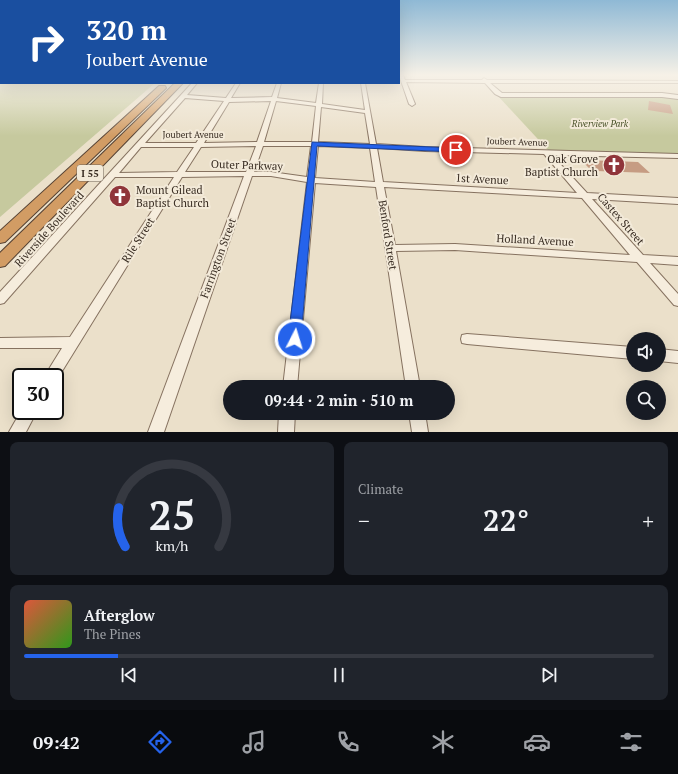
<!DOCTYPE html>
<html lang="en">
<head>
<meta charset="utf-8">
<style>
	:root { --surface:#171b24; --page:#20242c; --text:#f1f3f6; --muted:#9ea1a6; --line:#363941; --accent:#2563eb }
	body { margin:0; font-family:"PT Serif",serif; background:var(--page); color:var(--text); height:100vh; display:flex; flex-direction:column; font-size:15px; white-space:nowrap }
	* { box-sizing:border-box; margin:0 }
	p { font-size:13px; color:var(--muted) }
	.icon { flex:none; width:22px; height:22px; fill:none; stroke:currentColor; stroke-width:2; stroke-linecap:round; stroke-linejoin:round }
	.map { position:relative; height:432px; overflow:hidden }
	.side { display:flex; flex-direction:column; gap:10px; padding:10px; background:#0d0f14; flex:1 }
	.side>* { flex:none }
	.hud { position:absolute; left:0px; top:0px; width:400px; height:84px; box-shadow:0 4px 16px #0002; background:#1a4fa0; color:#fff; overflow:hidden }
	.buttons { position:absolute; left:626px; top:332px; display:grid; gap:8px }
	.buttons a { display:grid; place-items:center; width:40px; height:40px; border-radius:50%; background:var(--surface); box-shadow:0 4px 16px #0002; font-size:20px }
	.speed { position:absolute; left:12px; top:368px; display:flex; gap:8px; font-size:20px; font-weight:700; text-align:center }
	.speed>* { display:grid; place-content:center; width:52px; height:52px; border-radius:50%; background:var(--surface); box-shadow:0 4px 16px #0002; line-height:1 }
	.speed .limit { border:2px solid #111; border-radius:6px; background:#fff; color:#111 }
	.pin { position:absolute; display:grid; place-items:center; width:34px; height:34px; color:#fff; margin:-17px; border:2px solid #fff; border-radius:50%; box-shadow:0 1px 4px #0007 }
	.me { position:absolute; width:44px; margin:-22px; rotate:5deg; stroke-linejoin:round; filter:drop-shadow(0 0 3px #0008) }
	.turn { display:flex; align-items:center; gap:14px; height:84px; padding:0 20px; font-size:18px }
	.turn .icon { width:52px; height:52px; stroke-width:2.5 }
	.turn b { display:block; font-size:28px; line-height:34px }
	.big { font-size:30px; font-weight:800; line-height:1.1 }
	.side .widget { flex:1; display:flex; flex-direction:column; justify-content:center; gap:6px; min-width:0; padding:0 14px; border-radius:8px; background:var(--page) }
	.side .dial { align-items:center; gap:0 }
	.dial svg { height:104px; overflow:visible; fill:none; stroke:var(--line); stroke-width:7; stroke-linecap:round; text-anchor:middle }
	.dial text { fill:var(--text); stroke:none }
	.song { display:flex; align-items:center; gap:12px }
	.cover { width:48px; height:48px; border-radius:6px; background:linear-gradient(135deg,hsl(10 70% 55%),hsl(110 70% 35%)) }
	.played { height:4px; border-radius:2px; background:linear-gradient(90deg,var(--accent) 15%,var(--line) 15%) }
	.keys { display:flex; justify-content:space-around; direction:ltr }
	.heat { display:flex; justify-content:space-between; align-items:center; font-size:22px; direction:ltr }
	.side .tiles { flex:1; display:grid; gap:10px; grid-template-columns:1fr 1fr }
	.widget:last-child { grid-column:span 2 }
	.trip { position:absolute; left:223px; top:380px; width:232px; height:40px; border-radius:20px; background:var(--surface); box-shadow:0 4px 16px #0002; font-weight:800; line-height:40px; text-align:center }
	.menu { display:flex; height:64px; justify-content:space-around; align-items:center; background:#090b0e; color:var(--muted) }
	.menu .icon { width:28px; height:28px }
	.menu .selected { color:var(--accent) }
	.menu b { font-size:18px; color:var(--text) }
	.map>svg:first-child { display:block }
	.green { fill:#c6c99e }
	.building { fill:#c69c83 }
	.lines { fill:none; stroke-linecap:round; stroke-linejoin:round }
	.minor-casing { stroke:#867260; stroke-width:2 }
	.highway-casing { stroke:#554133; stroke-width:2 }
	.minor { fill:#f6eddd; fill-rule:evenodd }
	.highway { fill:#d29c64; fill-rule:evenodd }
	.route { fill:#2563eb; stroke:#184099 }
	.labels { text-anchor:middle; dominant-baseline:central; stroke-width:4; stroke-linejoin:round; paint-order:stroke }
	.far-park-label { font-size:9px; font-style:italic; fill:#4b532a; stroke:#f3ead9 }
	.far-street-label { font-size:9px; fill:#382c22; stroke:#f3ead9 }
	.shield { fill:#f3ead9; stroke:#706559; stroke-width:1 }
	.shield-label { font-size:10px; font-weight:bold; fill:#382c22 }
	.poi-label { font-size:11px; fill:#382c22; stroke:#f3ead9; text-anchor:end }
	.street-label { font-size:11px; fill:#382c22; stroke:#f3ead9 }
</style>
</head>
<body>
<div class="map">
<svg width="678" height="432" viewBox="0 0 678 432">
	<rect width="100%" height="100%" fill="#ebe0ca"/>
	<g class="green">
		<polygon points="0,75 1,83 155,83 0,217"/>
		<polygon points="498,96 659,97 676,99 678,100 678,154 548,150"/>
	</g>
	<g class="building">
		<polygon points="649,101 670,105 673,114 648,110"/>
		<polygon points="586,160 638,162 650,173 596,171 594,169 589,168 583,162 587,162"/>
	</g>
	<g class="lines">
		<g class="minor-casing">
			<g id="minor">
				<polygon points="399,75 403,75 405,80 482,80 484,78 487,80 678,81 678,83 490,83 502,93 662,93 678,95 678,99 662,97 501,97 495,94 485,83 406,82 415,104 412,106 409,104"/>
				<path d="M192 83H197L187 95 226 98 236 83H240L231 98 272 97 277 83H281L277 98 316 103 319 83H323L322 104 365 110 361 83H365L376 144 425 147 678 154V158L552 155 587 193 678 198V204L592 199 643 255 678 257V265L650 263 678 294V306L674 305 637 262 455 250 396 251 420 387H406L376 187 315 183 297 387H283L307 182 271 176H252L164 432H148L244 176 182 177 56 381 55 377H44L62 348H0V338L70 337 174 177H115L4 303 0 304V292ZM185 98 224 101 196 143H145ZM271 101 257 142 204 143 229 102ZM276 101 316 106 312 142H264ZM321 107 365 113 370 144 318 142ZM256 146 246 172H185L201 147ZM263 146H311L307 177 271 172H254ZM318 146 370 148 375 182 315 178ZM141 147H194L177 172 119 173ZM377 148 425 151 544 154 577 193 383 182ZM384 187 582 198 630 255 455 244 395 245Z"/>
				<polygon points="467,334 633,347 633,359 467,344 462,343 461,339 462,335"/>
				<polygon points="659,349 678,351 678,363 659,361"/>
				<polygon points="21,411 37,411 26,432 9,432"/>
				<polygon points="279,413 295,413 294,432 278,432"/>
				<polygon points="409,413 425,413 428,432 412,432"/>
			</g>
		</g>
		<g class="highway-casing">
			<g id="highway">
				<polygon points="175,83 183,83 5,266 0,267 0,253"/>
				<polygon points="159,86 165,86 166,88 5,242 0,243 0,231"/>
			</g>
		</g>
		<use href="#minor" class="minor"/>
		<use href="#highway" class="highway"/>
	</g>
	<linearGradient id="sky" x2="0" y2="1"><stop stop-color="#8fb9d5"/><stop offset="0.55" stop-color="#f6f1e7"/><stop offset="1" stop-color="#f6f1e7" stop-opacity="0"/></linearGradient>
	<rect width="678" height="136" fill="url(#sky)"/>
	<polygon class="route" points="312,142 456,148 460,150 456,152 317,146 301,339 299,343 295,345 290,343 288,339"/>
	<defs>
		<g id="church-disc" transform="scale(1.15)"><circle r="9.5" fill="#90353a" stroke="#f3ead9"/><path d="M-1.2-6h2.4v3.5h3.3v2.4h-3.3V6h-2.4V-.1h-3.3v-2.4h3.3Z" fill="#fff"/></g>
	</defs>
	<g fill-rule="evenodd">
		<use href="#church-disc" x="614" y="165"/>
		<use href="#church-disc" x="120" y="196"/>
	</g>
	<g class="labels">
		<g class="far-park-label">
			<text x="600" y="124">Riverview Park</text>
		</g>
		<g class="far-street-label">
			<text x="193" y="135">Joubert Avenue</text>
			<text transform="translate(517 142) rotate(2)">Joubert Avenue</text>
		</g>
		<rect class="shield" x="77" y="165" width="26" height="16" rx="3"/>
		<g class="shield-label">
			<text x="90" y="173">I 55</text>
		</g>
		<g class="poi-label">
			<text x="598" y="159">Oak Grove<tspan x="598" dy="13">Baptist Church</tspan></text>
			<text x="136" y="190" text-anchor="start">Mount Gilead<tspan x="136" dy="13">Baptist Church</tspan></text>
		</g>
		<g class="street-label">
			<text transform="translate(247 165) rotate(2)">Outer Parkway</text>
			<text transform="translate(482 179) rotate(3)">1st Avenue</text>
			<text transform="translate(621 219) rotate(49)">Castex Street</text>
			<text transform="translate(49 229) rotate(-48)">Riverside Boulevard</text>
			<text transform="translate(388 235) rotate(81)">Benford Street</text>
			<text transform="translate(138 240) rotate(-58)">Rile Street</text>
			<text transform="translate(535 240) rotate(3)">Holland Avenue</text>
			<text transform="translate(218 258) rotate(-70)">Farrington Street</text>
		</g>
	</g>
</svg>
<div class="buttons">
<a><svg class="icon" aria-label="sound" viewBox="0 0 24 24"><path d="M4 9h4l5-4v14l-5-4H4zM17 9q2 3 0 6"/></svg></a>
<a><svg class="icon" aria-label="search" viewBox="0 0 24 24"><circle cx="10" cy="10" r="6"/><path d="M15 15l6 6"/></svg></a>
</div>
<div class="speed"><div class="limit">30</div></div>
<div class="pin" style="left:456px;top:150px;background:#d93025"><svg class="icon" aria-label="arrive" viewBox="0 0 24 24"><path d="M6 21V4h12l-3 4 3 4H6"/></svg></div>
<svg class="me" style="left:295px;top:339px" viewBox="-20 -20 40 40"><circle r="17" fill="#2563eb" stroke="#fff" stroke-width="3"/><path d="M0-11L8 9 0 5-8 9z" fill="#fff"/></svg>
<div class="trip">09:44 · 2 min · 510 m</div>
<div class="hud">
<div class="turn"><svg class="icon" aria-label="right" viewBox="0 0 24 24"><path d="M7 20v-9h11M14 6l5 5-5 5"/></svg><div><b>320 m</b>Joubert Avenue</div></div>
</div>
</div>
<section class="side">
<div class="tiles">
<div class="widget dial"><svg viewBox="0 0 100 80">
<path d="M14 69A42 42 0 1 1 86 69"/>
<path d="M14 69A42 42 0 0 1 9 39" stroke="#2563eb"/>
<text x="50" y="56" font-size="32" font-weight="700">25</text>
<text x="50" y="72" font-size="11">km/h</text>
</svg></div>
<div class="widget"><p>Climate</p>
<div class="heat"><a>−</a><b class="big">22°</b><a>+</a></div>
</div>
<div class="widget">
<div class="song"><i class="cover"></i><div><b>Afterglow</b><p>The Pines</p></div></div>
<div class="played"></div>
<div class="keys"><svg class="icon" aria-label="previous" viewBox="0 0 24 24"><path d="M18 5L8 12l10 7zM5 5v14"/></svg><svg class="icon" aria-label="pause" viewBox="0 0 24 24"><path d="M8 5v14M16 5v14"/></svg><svg class="icon" aria-label="next" viewBox="0 0 24 24"><path d="M6 5l10 7-10 7zM19 5v14"/></svg></div>
</div>
</div>
</section>
<nav class="menu">
<b>09:42</b>
<svg class="icon selected" aria-label="directions" viewBox="0 0 24 24"><path d="M12 3l9 9-9 9-9-9zM9 14v-3h6M13 9l2 2-2 2"/></svg>
<svg class="icon" aria-label="music" viewBox="0 0 24 24"><path d="M9 18V5l10-2v13"/><circle cx="6" cy="18" r="3"/><circle cx="16" cy="16" r="3"/></svg>
<svg class="icon" aria-label="phone" viewBox="0 0 24 24"><path d="M5 4h4l2 5-3 2q2 4 5 5l2-3 5 2v4C11 20 4 13 5 4z"/></svg>
<svg class="icon" aria-label="climate" viewBox="0 0 24 24"><path d="M12 3v18M4 7l16 10M4 17L20 7"/></svg>
<svg class="icon" aria-label="car" viewBox="0 0 24 24"><path d="M5 17H2v-5l4-1 3-4h7l3 4 3 1v5h-3M9 17h6M6 11h13"/><circle cx="7" cy="17" r="2"/><circle cx="17" cy="17" r="2"/></svg>
<svg class="icon" aria-label="filters" viewBox="0 0 24 24"><path d="M4 7h16M4 17h16"/><circle cx="9" cy="7" r="2"/><circle cx="15" cy="17" r="2"/></svg>
</nav>
</body>
</html>
